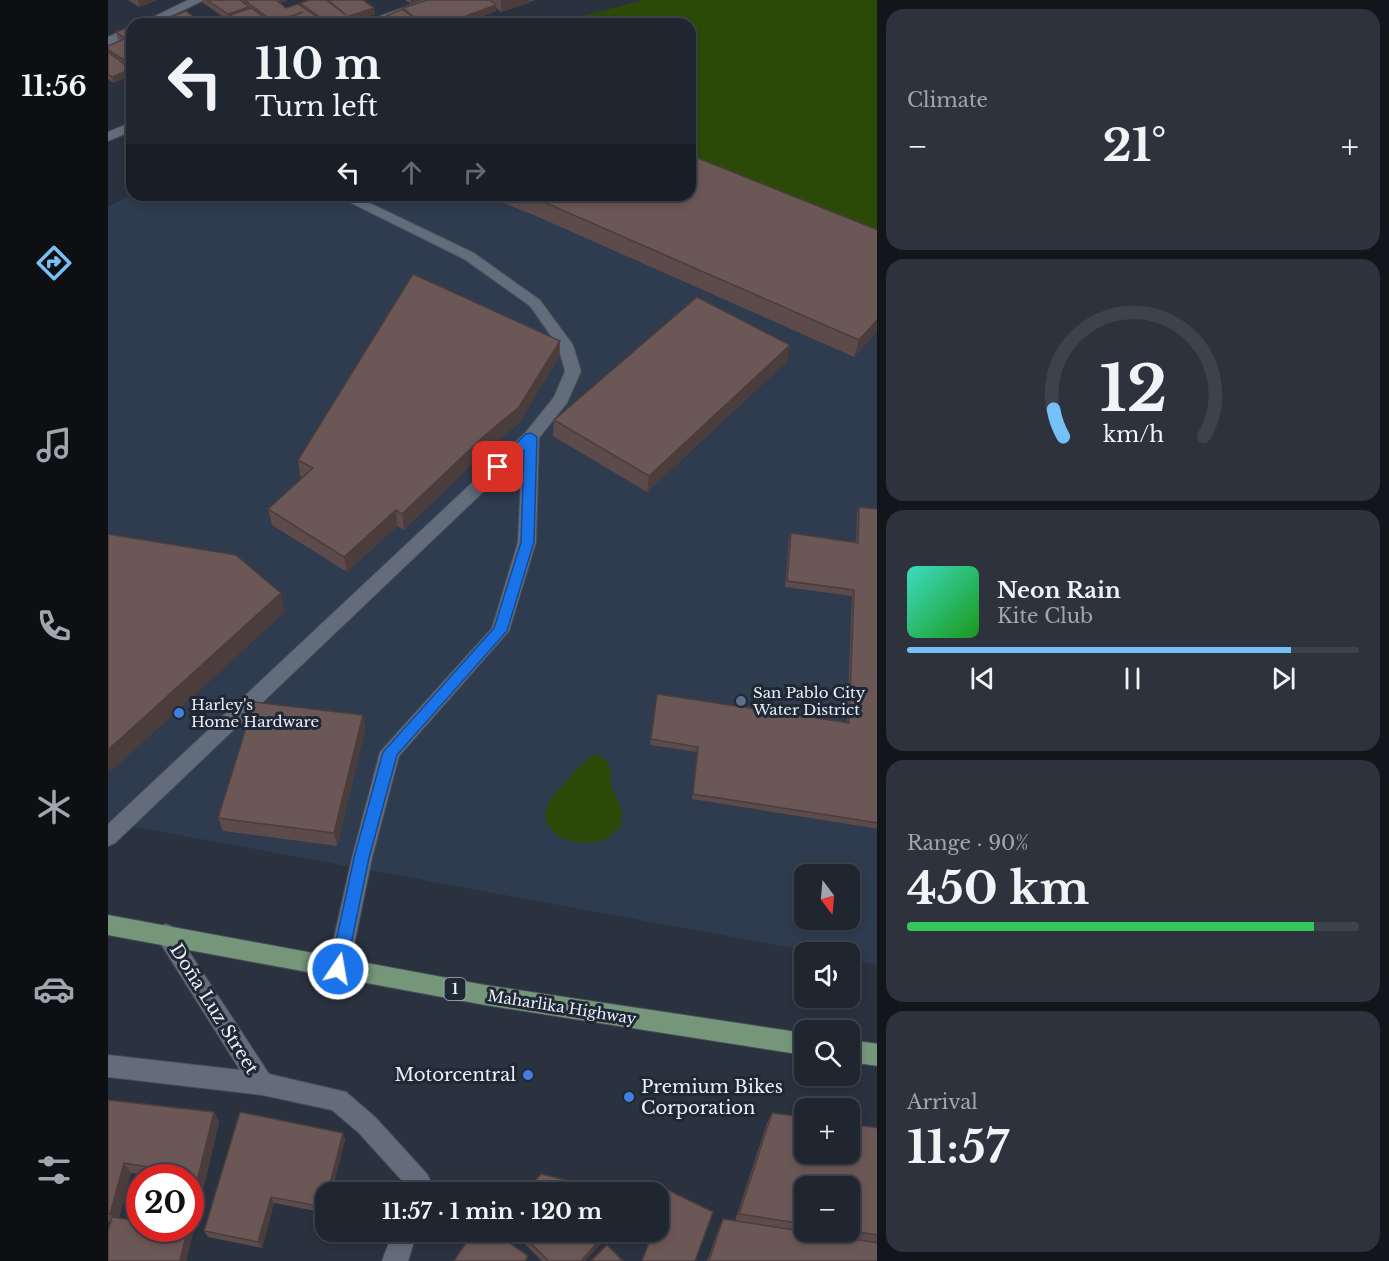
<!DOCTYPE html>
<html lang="en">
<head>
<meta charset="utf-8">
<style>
	:root { --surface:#202630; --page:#2d323c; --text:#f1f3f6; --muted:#a2a5ab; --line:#3d434c; --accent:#75c0f6 }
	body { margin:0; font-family:"Libre Baskerville",serif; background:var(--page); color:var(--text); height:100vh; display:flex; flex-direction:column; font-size:22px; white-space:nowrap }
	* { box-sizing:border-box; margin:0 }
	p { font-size:20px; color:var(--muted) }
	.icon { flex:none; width:33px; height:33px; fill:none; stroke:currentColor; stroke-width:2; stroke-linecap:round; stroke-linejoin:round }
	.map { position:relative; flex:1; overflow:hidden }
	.sheet { display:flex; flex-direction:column; gap:9px; padding:9px; background:#12151a; width:512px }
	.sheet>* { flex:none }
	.guide { position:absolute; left:18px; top:18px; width:570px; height:183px; border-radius:18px; box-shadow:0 3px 9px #0003,0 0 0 2px var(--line); background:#202630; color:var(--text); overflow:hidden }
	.needle { width:39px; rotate:164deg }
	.tools { position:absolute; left:686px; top:864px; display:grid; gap:12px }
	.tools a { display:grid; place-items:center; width:66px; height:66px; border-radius:12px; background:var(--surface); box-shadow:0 3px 9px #0003,0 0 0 2px var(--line); font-size:30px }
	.speed { position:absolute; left:18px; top:1164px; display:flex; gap:12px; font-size:30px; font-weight:700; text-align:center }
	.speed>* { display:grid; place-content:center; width:78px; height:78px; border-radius:50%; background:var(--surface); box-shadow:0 3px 9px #0003,0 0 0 2px var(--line); line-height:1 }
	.speed .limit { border:9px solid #d22; background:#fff; color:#111 }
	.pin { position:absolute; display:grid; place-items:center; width:51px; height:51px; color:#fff; margin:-26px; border-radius:12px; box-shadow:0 3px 9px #0006 }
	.me { position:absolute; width:66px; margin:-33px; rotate:12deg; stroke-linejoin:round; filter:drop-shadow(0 0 4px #0008) }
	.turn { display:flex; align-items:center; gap:21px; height:126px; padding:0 30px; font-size:27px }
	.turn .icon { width:78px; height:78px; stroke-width:2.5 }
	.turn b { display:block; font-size:42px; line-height:51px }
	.lanes { display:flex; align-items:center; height:57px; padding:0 30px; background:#0003; justify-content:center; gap:30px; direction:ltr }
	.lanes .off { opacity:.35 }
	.big { font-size:45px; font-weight:700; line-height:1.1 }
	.sheet .tile { flex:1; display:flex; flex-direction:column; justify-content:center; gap:9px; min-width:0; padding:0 21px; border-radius:18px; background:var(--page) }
	.sheet .dial { align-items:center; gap:0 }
	.dial svg { height:156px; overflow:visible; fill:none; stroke:var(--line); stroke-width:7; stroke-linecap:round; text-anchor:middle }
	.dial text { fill:var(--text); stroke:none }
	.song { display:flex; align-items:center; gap:18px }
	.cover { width:72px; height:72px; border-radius:9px; background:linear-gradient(135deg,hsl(170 70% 55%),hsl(120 70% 35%)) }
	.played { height:6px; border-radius:3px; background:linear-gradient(90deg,var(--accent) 85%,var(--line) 85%) }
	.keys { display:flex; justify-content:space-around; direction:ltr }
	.heat { display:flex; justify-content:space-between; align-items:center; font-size:33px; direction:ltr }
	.charge { height:9px; border-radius:4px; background:linear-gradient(90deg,#34c759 90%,var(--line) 0) }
	.trip { position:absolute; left:207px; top:1182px; width:354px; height:60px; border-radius:18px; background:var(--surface); box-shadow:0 3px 9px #0003,0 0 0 2px var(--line); font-weight:700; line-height:60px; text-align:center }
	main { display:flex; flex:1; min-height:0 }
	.dock { display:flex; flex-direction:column; width:108px; justify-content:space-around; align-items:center; background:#0d0f13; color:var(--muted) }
	.dock .icon { width:42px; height:42px }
	.dock .current { color:var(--accent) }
	.dock b { font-size:27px; color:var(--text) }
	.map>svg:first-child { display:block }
	.built { fill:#2f3b4e; fill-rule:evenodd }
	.green { fill:#2b4907 }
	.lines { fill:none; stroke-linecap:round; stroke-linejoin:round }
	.lane-casing { stroke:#464d59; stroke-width:2 }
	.street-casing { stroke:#464d59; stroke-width:2 }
	.primary-casing { stroke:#464d59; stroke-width:2 }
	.lane { fill:#626c7b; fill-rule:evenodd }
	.street { fill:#626c7b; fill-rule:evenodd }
	.primary { fill:#769679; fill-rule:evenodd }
	.wall { fill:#5c4b4a; fill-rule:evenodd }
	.shaded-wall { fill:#4b3d3c }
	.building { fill:#6b5756; stroke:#4b3d3c; stroke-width:1.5 }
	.route { fill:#1a73e8; stroke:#114b97; stroke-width:1.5 }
	.service-dot { fill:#5c6f8a; stroke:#202835; stroke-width:2 }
	.shop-dot { fill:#3f7fe0; stroke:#202835; stroke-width:2 }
	.labels { text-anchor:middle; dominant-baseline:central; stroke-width:6; stroke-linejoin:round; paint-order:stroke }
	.shield { fill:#202835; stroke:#adb4be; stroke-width:1.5 }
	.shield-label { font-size:14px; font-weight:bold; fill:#eaf0f9 }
	.poi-label { font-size:15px; fill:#eaf0f9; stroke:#202835; text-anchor:start }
	.street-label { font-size:15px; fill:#eaf0f9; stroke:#202835 }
	.near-street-label { font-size:18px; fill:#eaf0f9; stroke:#202835 }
	.near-poi-label { font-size:18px; fill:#eaf0f9; stroke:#202835; text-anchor:end }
</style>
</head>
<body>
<main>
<nav class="dock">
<b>11:56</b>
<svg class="icon current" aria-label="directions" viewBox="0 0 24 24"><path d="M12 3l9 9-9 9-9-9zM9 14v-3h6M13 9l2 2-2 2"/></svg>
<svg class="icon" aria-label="music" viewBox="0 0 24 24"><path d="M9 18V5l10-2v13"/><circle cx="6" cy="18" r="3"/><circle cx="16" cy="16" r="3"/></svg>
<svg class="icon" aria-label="phone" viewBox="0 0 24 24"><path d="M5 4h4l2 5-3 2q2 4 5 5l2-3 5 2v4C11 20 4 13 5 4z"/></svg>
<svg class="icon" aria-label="climate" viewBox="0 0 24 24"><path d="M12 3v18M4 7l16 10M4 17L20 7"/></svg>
<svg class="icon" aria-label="car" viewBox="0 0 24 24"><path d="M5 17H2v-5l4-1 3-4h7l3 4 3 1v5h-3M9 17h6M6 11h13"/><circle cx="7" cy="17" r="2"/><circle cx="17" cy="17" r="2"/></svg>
<svg class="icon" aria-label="filters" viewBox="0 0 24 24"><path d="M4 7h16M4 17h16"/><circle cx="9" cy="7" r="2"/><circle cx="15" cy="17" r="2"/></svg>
</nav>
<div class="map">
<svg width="770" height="1261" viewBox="0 0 770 1261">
	<rect width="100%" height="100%" fill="#2a3240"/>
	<path class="built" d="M24 194 582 195 769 248V965L741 959V952H706L0 822V207ZM696 874H741V920H696Z"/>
	<g class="green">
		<polygon points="536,0 769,0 769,248 582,168 582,24 444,24"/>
		<path d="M487 754 498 760 503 770V784L514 811 513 826C508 830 502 838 496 840 470 850 423 834 442 800 446 794 452 788 457 783 466 772 475 761 487 754Z"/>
	</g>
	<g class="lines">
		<g class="lane-casing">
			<polygon id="lane" points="227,195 245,195 366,253 432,300 465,345 473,371 459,403 431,438 428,542 401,631 291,756 264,858 241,969 238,976 230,979 222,976 219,969 244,858 272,752 384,628 410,542 414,455 7,843 0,846 0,824 417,433 446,397 457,371 450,346 422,306 356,259"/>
		</g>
		<g class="street-casing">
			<g id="street">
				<polygon points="80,0 96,0 47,24 31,24"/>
				<polygon points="316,0 333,0 269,24 251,24"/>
				<polygon points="24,26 24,35 0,46 0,37"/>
				<polygon points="24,122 24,131 0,141 0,132"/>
				<polygon points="58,924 65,927 161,1074 238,1092 267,1117 319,1174 323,1182 320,1192 296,1192 298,1185 251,1133 224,1110 154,1095 0,1077 0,1055 132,1070 51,941 47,934 51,927"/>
				<polygon points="285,1232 309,1232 300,1261 274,1261"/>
			</g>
		</g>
		<g class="primary-casing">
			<g id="primary">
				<polygon points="0,915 377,985 696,1033 696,1055 377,1005 0,935"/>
				<polygon points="741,1040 770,1044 770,1066 741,1062"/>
			</g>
		</g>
		<use href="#lane" class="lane"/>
		<use href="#street" class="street"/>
		<use href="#primary" class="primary"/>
	</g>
	<g class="wall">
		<polygon points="20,0 49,0 31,7"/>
		<polygon points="94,0 180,0 172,3 178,8 193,5 192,3 202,0 255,0 266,8 267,14 236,24 161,24 160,23 160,24 126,24 123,22 123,20 121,21 94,2"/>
		<polygon points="297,0 312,0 303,4"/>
		<polygon points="319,0 427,0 393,12 388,8 388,11 354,24 260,24 295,10 295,8"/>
		<polygon points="24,26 24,64 20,66 6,83 0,79 0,46 13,41 10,39 8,32"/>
		<polygon points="376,195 582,195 770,330 746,357 428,216"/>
		<polygon points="452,341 451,357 411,423 375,453 296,530 289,526 239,572 164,525 160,509 195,477 192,476 190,460"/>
		<polygon points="682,345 679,361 539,492 445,436 446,420"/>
		<polygon points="751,507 770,509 770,829 584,799 589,752 542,745 549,694 739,722 744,596 677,587 681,539 683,533 748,542 749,513"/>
		<polygon points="255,715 257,730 229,846 115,831 110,818"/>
		<path d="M0 1100 106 1112 111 1122 85 1232 84 1231 85 1233 78 1261H0L2 1222 0 1221ZM23 1173 46 1176 82 1178V1228H32L11 1218Z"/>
		<path d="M664 1113 770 1128V1261H599L611 1228 615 1219 627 1221 659 1123ZM696 1186H741V1232H696Z"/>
		<polygon points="235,1133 237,1140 218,1192 218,1213 166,1203 154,1248 100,1237 96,1231"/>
		<polygon points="405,1232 491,1232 495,1236 494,1242 477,1261 434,1261"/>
	</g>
	<g class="shaded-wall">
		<polygon points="30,0 49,0 31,7"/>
		<polygon points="171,0 180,0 171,3"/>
		<polygon points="303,0 312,0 303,4"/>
		<polygon points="393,0 421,0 421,3 393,12"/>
		<polygon points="388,5 388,11 354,24 344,24 344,21"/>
		<polygon points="141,7 142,13 122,15 123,20 121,21 120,14"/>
		<polygon points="266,8 267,14 236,24 220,24 220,23"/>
		<polygon points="159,19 160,24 147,24"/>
		<polygon points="24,57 24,64 18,67 16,60"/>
		<polygon points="23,69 24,75 6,83 4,77"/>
		<polygon points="770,319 770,330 746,357 751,340"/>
		<polygon points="452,341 451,357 411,423 375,453 296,530 294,514"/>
		<polygon points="682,345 679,361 539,492 541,476"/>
		<polygon points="288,510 289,526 239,572 236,557"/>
		<polygon points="173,593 177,612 6,769 0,771 0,750"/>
		<polygon points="255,715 257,730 229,846 226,833"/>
		<polygon points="106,1112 111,1122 85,1232 82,1228 82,1210"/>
		<polygon points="235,1133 237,1140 224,1192 220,1192"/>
		<polygon points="16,1163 23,1173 10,1222 2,1214"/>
		<polygon points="474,1184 472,1191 471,1192 466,1192"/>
		<polygon points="163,1197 166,1203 154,1248 150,1242"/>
		<polygon points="80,1228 81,1228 85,1233 78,1261 72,1261"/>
		<polygon points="495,1236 494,1242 477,1261 473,1261"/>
	</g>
	<g class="building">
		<polygon points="99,0 132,0 141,7 120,14"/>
		<polygon points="136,0 168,0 178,8 190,4 219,24 168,24 167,23 195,12 166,22"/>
		<polygon points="202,0 218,0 238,15 220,0 255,0 266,8 220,23 192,3"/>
		<polygon points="319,0 382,0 388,5 344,21 347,24 260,24 294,9 308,19 295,8"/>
		<polygon points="143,8 159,19 147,24 134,24 122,15"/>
		<polygon points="78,11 96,24 64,24 56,19"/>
		<polygon points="48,16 60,24 29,24"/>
		<polygon points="24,26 24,43 8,32"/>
		<polygon points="16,39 24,44 24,57 16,60 0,50 0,46"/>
		<polygon points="0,52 23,69 4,77 0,74"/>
		<polygon points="582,155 770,230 770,319 751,340 429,199 433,195 582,195"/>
		<polygon points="305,274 452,341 411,407 375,437 294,514 288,510 236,557 160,509 205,468 190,460"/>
		<polygon points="589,297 682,345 541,476 446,420"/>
		<polygon points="751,507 770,509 770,823 585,794 590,747 543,739 549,694 741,723 746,590 679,581 683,533 750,543"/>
		<polygon points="0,534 128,555 173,593 0,750"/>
		<polygon points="146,702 255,715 226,833 110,818"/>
		<polygon points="0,1100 106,1112 82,1210 82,1178 46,1178 48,1168 16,1163 2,1214 0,1214"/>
		<polygon points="132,1112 235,1133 220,1192 218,1192 218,1202 216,1207 163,1197 150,1242 96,1231"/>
		<polygon points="664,1113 696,1117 696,1154 741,1154 741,1124 770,1128 770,1235 741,1231 741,1186 696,1186 696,1224 631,1214"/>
		<polygon points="433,1174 474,1184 466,1192 417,1192"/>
		<polygon points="507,1180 551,1187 550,1192 505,1192"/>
		<polygon points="560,1190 605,1212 587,1261 534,1261 545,1232 550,1232 550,1215"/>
		<polygon points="4,1217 32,1221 32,1228 80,1228 72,1261 0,1261 0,1231"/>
		<polygon points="615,1219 770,1243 770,1261 601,1261"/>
		<polygon points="365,1232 386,1232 420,1256 417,1261 346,1261"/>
		<polygon points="411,1232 491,1232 495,1236 473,1261 441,1261"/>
		<polygon points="499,1245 515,1261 483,1261"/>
	</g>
	<polygon class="route" points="423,433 429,437 426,542 399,631 289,755 261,858 238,969 236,974 230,976 225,974 222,969 246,858 275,752 386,628 413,542 416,450 395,471 386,471 384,467 418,434"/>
	<circle class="service-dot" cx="633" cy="701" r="6"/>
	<g class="shop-dot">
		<circle cx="71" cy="713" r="6"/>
		<circle cx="420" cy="1075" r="6"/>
		<circle cx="521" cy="1097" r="6"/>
	</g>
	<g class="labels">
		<rect class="shield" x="336.5" y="978" width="21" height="22" rx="4.5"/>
		<g class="shield-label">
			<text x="347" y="989">1</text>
		</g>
		<g class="poi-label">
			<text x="645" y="692">San Pablo City<tspan x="645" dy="17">Water District</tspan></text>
			<text x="83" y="704">Harley's<tspan x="83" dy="17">Home Hardware</tspan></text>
		</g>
		<g class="street-label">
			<text transform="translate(454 1007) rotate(9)">Maharlika Highway</text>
		</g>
		<g class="near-street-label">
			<text transform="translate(106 1009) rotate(58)">Doña Luz Street</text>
		</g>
		<g class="near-poi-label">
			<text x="408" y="1075">Motorcentral</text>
			<text x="533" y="1087" text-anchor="start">Premium Bikes<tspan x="533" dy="21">Corporation</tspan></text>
		</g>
	</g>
</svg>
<div class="tools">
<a><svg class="needle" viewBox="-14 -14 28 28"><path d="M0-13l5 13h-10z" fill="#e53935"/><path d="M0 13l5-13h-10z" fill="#a2a5ab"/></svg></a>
<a><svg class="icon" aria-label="sound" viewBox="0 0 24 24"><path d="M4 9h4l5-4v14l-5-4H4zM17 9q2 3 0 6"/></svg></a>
<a><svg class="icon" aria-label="search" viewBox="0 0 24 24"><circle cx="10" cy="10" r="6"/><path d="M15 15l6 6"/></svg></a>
<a>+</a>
<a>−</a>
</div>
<div class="speed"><div class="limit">20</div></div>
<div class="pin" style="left:390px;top:467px;background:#d93025"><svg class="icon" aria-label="arrive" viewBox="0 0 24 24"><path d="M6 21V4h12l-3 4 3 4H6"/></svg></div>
<svg class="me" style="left:230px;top:969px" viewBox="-20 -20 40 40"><circle r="17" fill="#1a73e8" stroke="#fff" stroke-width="3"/><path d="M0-11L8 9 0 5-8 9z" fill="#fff"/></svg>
<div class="trip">11:57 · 1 min · 120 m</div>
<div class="guide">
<div class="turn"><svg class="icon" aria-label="left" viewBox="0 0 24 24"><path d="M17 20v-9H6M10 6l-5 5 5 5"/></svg><div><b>110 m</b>Turn left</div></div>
<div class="lanes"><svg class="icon" aria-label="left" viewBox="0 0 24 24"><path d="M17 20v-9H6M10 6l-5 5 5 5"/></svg><svg class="icon off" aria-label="ahead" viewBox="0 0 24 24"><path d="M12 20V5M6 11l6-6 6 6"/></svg><svg class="icon off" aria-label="right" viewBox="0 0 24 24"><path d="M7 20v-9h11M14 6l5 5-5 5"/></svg></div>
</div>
</div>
<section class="sheet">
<div class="tile"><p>Climate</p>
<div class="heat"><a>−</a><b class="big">21°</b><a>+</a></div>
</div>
<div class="tile dial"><svg viewBox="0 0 100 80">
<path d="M14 69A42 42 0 1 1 86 69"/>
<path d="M14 69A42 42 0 0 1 9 55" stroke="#75c0f6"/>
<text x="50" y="56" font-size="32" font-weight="700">12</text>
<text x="50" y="72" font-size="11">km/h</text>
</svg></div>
<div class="tile">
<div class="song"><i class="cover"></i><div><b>Neon Rain</b><p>Kite Club</p></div></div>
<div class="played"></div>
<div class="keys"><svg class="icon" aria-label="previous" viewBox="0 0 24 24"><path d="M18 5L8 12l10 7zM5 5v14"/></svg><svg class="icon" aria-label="pause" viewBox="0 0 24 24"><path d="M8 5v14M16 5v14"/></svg><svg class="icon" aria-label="next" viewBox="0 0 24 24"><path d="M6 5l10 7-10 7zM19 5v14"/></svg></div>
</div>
<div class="tile"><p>Range · 90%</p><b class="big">450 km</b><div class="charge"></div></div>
<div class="tile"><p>Arrival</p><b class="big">11:57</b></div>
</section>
</main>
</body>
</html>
